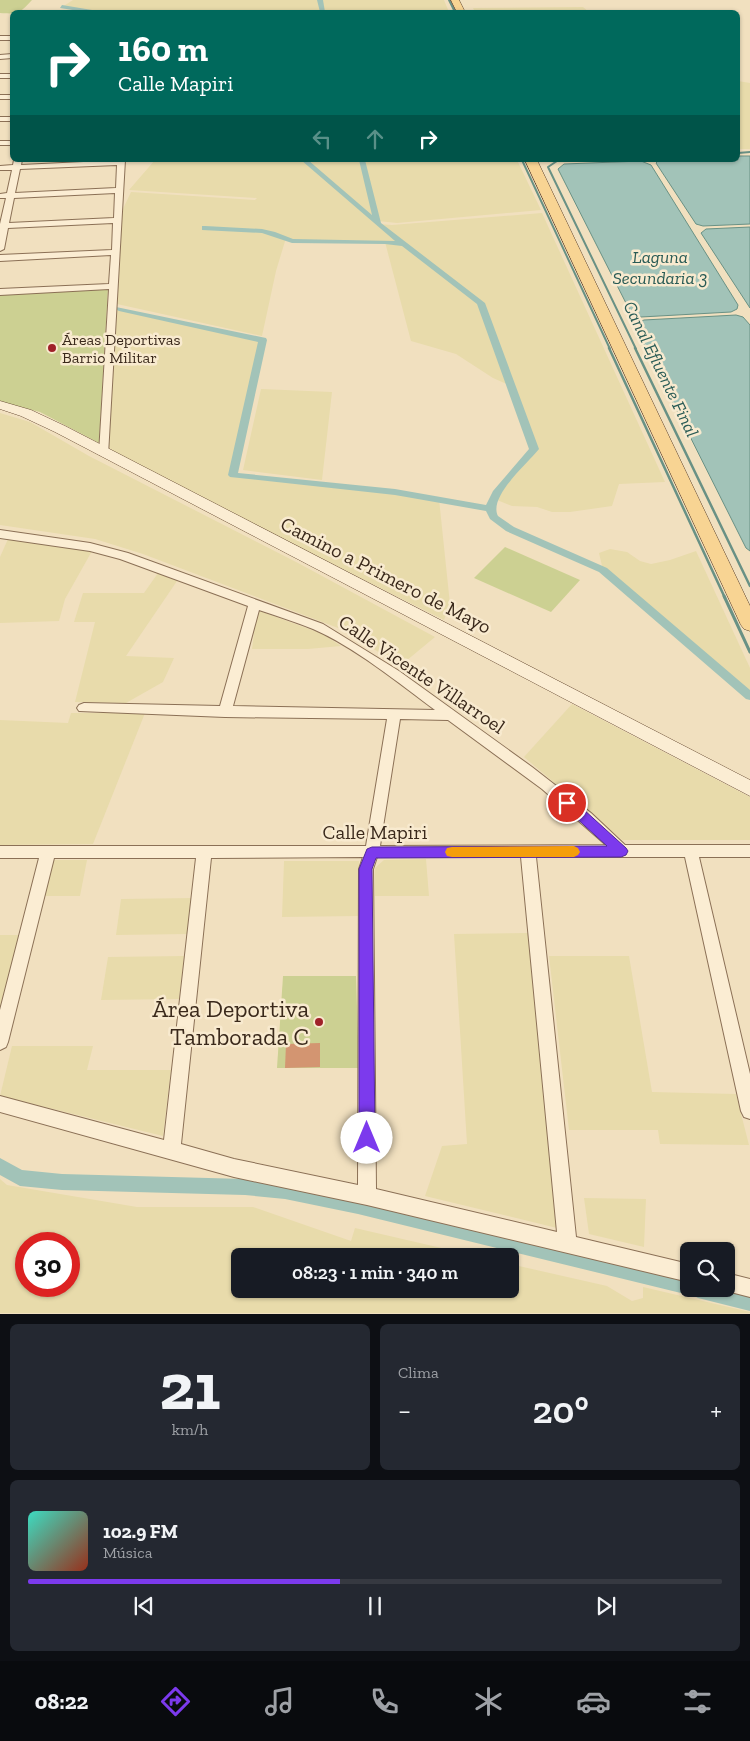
<!DOCTYPE html>
<html lang="es">
<head>
<meta charset="utf-8">
<style>
	:root { --surface:#171b24; --page:#242831; --text:#f1f3f6; --muted:#9ea1a6; --line:#363941; --accent:#7c3aed }
	body { margin:0; font-family:"Zilla Slab",serif; background:var(--page); color:var(--text); height:100vh; display:flex; flex-direction:column; font-size:19px; white-space:nowrap }
	* { box-sizing:border-box; margin:0 }
	p { font-size:16px; color:var(--muted) }
	.icon { flex:none; width:28px; height:28px; fill:none; stroke:currentColor; stroke-width:2; stroke-linecap:round; stroke-linejoin:round }
	.map { position:relative; height:1314px; overflow:hidden }
	.side { display:flex; flex-direction:column; gap:10px; padding:10px; background:#0d0f14; flex:1 }
	.side>* { flex:none }
	.banner { position:absolute; left:10px; top:10px; width:730px; height:152px; border-radius:8px; box-shadow:0 1px 4px #0004; background:#00695c; color:#fff; overflow:hidden }
	.tools { position:absolute; left:680px; top:1242px; display:grid; gap:10px }
	.tools a { display:grid; place-items:center; width:55px; height:55px; border-radius:8px; background:var(--surface); box-shadow:0 1px 4px #0004; font-size:25px }
	.speed { position:absolute; left:15px; top:1232px; display:flex; gap:10px; font-size:25px; font-weight:700; text-align:center }
	.speed>* { display:grid; place-content:center; width:65px; height:65px; border-radius:50%; background:var(--surface); box-shadow:0 1px 4px #0004; line-height:1 }
	.speed .limit { border:8px solid #d22; background:#fff; color:#111 }
	.pin { position:absolute; display:grid; place-items:center; width:42px; height:42px; color:#fff; margin:-21px; border:2px solid #fff; border-radius:50%; box-shadow:0 1px 5px #0007 }
	.me { position:absolute; width:55px; margin:-28px; rotate:0deg; stroke-linejoin:round; filter:drop-shadow(0 0 4px #0008) }
	.turn { display:flex; align-items:center; gap:18px; height:105px; padding:0 25px; font-size:22px }
	.turn .icon { width:65px; height:65px; stroke-width:2.5 }
	.turn b { display:block; font-size:35px; line-height:42px }
	.lanes { display:flex; align-items:center; height:48px; padding:0 25px; background:#0003; justify-content:center; gap:25px; direction:ltr }
	.lanes .off { opacity:.35 }
	.big { font-size:38px; font-weight:600; line-height:1.1 }
	.side .widget { flex:1; display:flex; flex-direction:column; justify-content:center; gap:8px; min-width:0; padding:0 18px; border-radius:8px; background:var(--page) }
	.side .dial { align-items:center; gap:0 }
	.dial b { font-size:65px; line-height:1 }
	.song { display:flex; align-items:center; gap:15px }
	.cover { width:60px; height:60px; border-radius:8px; background:linear-gradient(135deg,hsl(170 70% 55%),hsl(10 70% 35%)) }
	.played { height:5px; border-radius:2px; background:linear-gradient(90deg,var(--accent) 45%,var(--line) 45%) }
	.keys { display:flex; justify-content:space-around; direction:ltr }
	.heat { display:flex; justify-content:space-between; align-items:center; font-size:28px; direction:ltr }
	.side .tiles { flex:1; display:grid; gap:10px; grid-template-columns:1fr 1fr }
	.widget:last-child { grid-column:span 2 }
	.trip { position:absolute; left:231px; top:1248px; width:288px; height:50px; border-radius:8px; background:var(--surface); box-shadow:0 1px 4px #0004; font-weight:600; line-height:50px; text-align:center }
	.tabs { display:flex; height:80px; justify-content:space-around; align-items:center; background:#090b0e; color:var(--muted) }
	.tabs .icon { width:35px; height:35px }
	.tabs .active { color:var(--accent) }
	.tabs b { font-size:22px; color:var(--text) }
	.map>svg:first-child { display:block }
	.farmland { fill:#e8dbab; fill-rule:evenodd }
	.green { fill:#ccd092 }
	.water { fill:#a2c3b8; stroke:#699185 }
	.lines { fill:none; stroke-linecap:round; stroke-linejoin:round }
	.stream-far2 { stroke:#699185; stroke-width:2 }
	.stream-far1 { stroke:#699185; stroke-width:2.5 }
	.stream { stroke:#699185; stroke-width:3 }
	.canal { fill:#a2c3b8; fill-rule:evenodd }
	.building { fill:#d39571 }
	.minor-casing { stroke:#8b7056; stroke-width:2 }
	.secondary-casing { stroke:#6d5139; stroke-width:1 }
	.primary-casing { stroke:#593e2a; stroke-width:1 }
	.minor { fill:#fbedd3; fill-rule:evenodd }
	.secondary { fill:#fbedd3; fill-rule:evenodd }
	.primary { fill:#f8d493; fill-rule:evenodd }
	.route { fill:#7c3aed; stroke:#51269a }
	.slow { fill:#f59e0b }
	.poi-dot { fill:#9f2128; stroke:#f8eacf; stroke-width:2 }
	.labels { text-anchor:middle; dominant-baseline:central; stroke-width:5; stroke-linejoin:round; paint-order:stroke }
	.far-poi-label { font-size:16px; fill:#3a291b; stroke:#f8eacf; text-anchor:start }
	.far-water-label { font-size:18px; font-style:italic; fill:#295b55; stroke:#f8eacf }
	.street-label { font-size:20px; fill:#3a291b; stroke:#f8eacf }
	.near-poi-label { font-size:24px; fill:#3a291b; stroke:#f8eacf; text-anchor:end }
</style>
</head>
<body>
<div class="map">
<svg width="750" height="1314" viewBox="0 0 750 1314">
	<rect width="100%" height="100%" fill="#f1e0bf"/>
	<g class="farmland">
		<polygon points="73,0 444,0 449,12 92,12 62,7"/>
		<polygon points="583,7 589,12 475,12 473,8"/>
		<polygon points="738,81 750,83 750,149 738,149"/>
		<polygon points="155,160 517,160 541,210 397,223 378,221 375,212 369,216 378,224 392,225 542,213 665,482 619,484 612,506 570,512 552,512 537,507 512,506 492,498 534,449 511,386 493,378 456,354 411,341 385,242 292,241 286,238 276,271 262,336 117,304 122,211 131,192 255,200 257,198 129,190"/>
		<polygon points="116,309 263,340 233,475 439,499 450,604 444,620 218,507 107,449"/>
		<polygon points="261,389 332,392 322,480 243,470"/>
		<polygon points="0,413 30,422 89,456 298,563 435,637 400,666 346,631 143,554 95,539 0,525"/>
		<polygon points="8,539 92,551 65,599 59,621 0,623 0,557"/>
		<polygon points="610,549 627,552 640,561 651,564 670,560 696,551 750,668 750,696 603,570 599,553"/>
		<polygon points="158,573 177,581 126,656 174,658 163,682 126,703 75,702 95,622 74,622 83,593 144,593"/>
		<polygon points="257,610 323,634 341,646 308,649 252,649"/>
		<polygon points="572,704 750,797 750,840 622,840 524,757"/>
		<polygon points="71,713 145,713 93,844 0,845 0,720 68,723"/>
		<polygon points="426,859 429,896 375,896 375,868 384,860"/>
		<polygon points="50,860 87,860 80,896 42,896"/>
		<polygon points="284,861 359,861 359,916 282,917"/>
		<polygon points="193,898 189,934 116,935 121,899"/>
		<polygon points="529,933 557,1228 425,1196 442,1146 467,1144 454,934"/>
		<polygon points="0,935 21,935 0,1018"/>
		<polygon points="184,956 179,999 101,1000 108,957"/>
		<polygon points="549,956 629,956 652,1092 736,1094 749,1145 660,1144 658,1130 569,1130"/>
		<polygon points="12,1046 93,1046 87,1070 171,1070 163,1136 0,1096"/>
		<path d="M0 1179 7 1185 137 1207H253L351 1241 355 1228 476 1256H240V1289H510V1264L607 1286 632 1301 643 1298V1287L750 1312V1313H0ZM26 1244H69V1286H26Z"/>
		<polygon points="584,1198 646,1199 644,1247 589,1234"/>
	</g>
	<g class="green">
		<path d="M0 0H32C19 14 19 14 0 13Z"/>
		<polygon points="108,288 99,443 40,412 0,402 0,295"/>
		<polygon points="505,547 580,580 551,612 474,578"/>
		<polygon points="283,976 356,976 359,1068 277,1068"/>
	</g>
	<g class="water">
		<polygon points="738,156 750,156 750,224 703,226 696,224 656,163 659,160 738,160"/>
		<polygon points="641,161 651,165 738,305 737,309 731,312 641,317 631,313 558,169 564,164"/>
		<polygon points="750,227 750,308 701,233 706,229"/>
		<polygon points="736,315 743,317 750,325 750,551 746,548 636,329 637,323 644,320"/>
	</g>
	<g class="lines">
		<g class="stream-far2">
			<polyline points="449,0 455,12"/>
			<polyline points="738,153 750,152"/>
			<polyline points="522,160 610,349"/>
			<polyline points="579,160 557,161 548,167 636,349"/>
		</g>
		<g class="stream-far1">
			<polyline points="609,348 725,598"/>
			<polyline points="635,348 750,586"/>
		</g>
		<polyline class="stream" points="724,596 750,652"/>
		<g class="canal">
			<polygon points="317,0 323,0 325,12 320,12"/>
			<polygon points="62,5 92,10 95,12 85,12 60,8"/>
			<polygon points="282,10 284,12 278,12 279,11"/>
			<path d="M301 160H308L372 215 359 160H365L381 223 485 303 539 449C527 464 488 497 498 516L514 527 607 568 750 690V700L746 699 599 572 506 531 490 519 486 511 395 495 230 477 228 475 258 342 119 311 115 309 116 307 266 338 267 340 238 473 395 489 486 505 493 491 529 449 477 304 402 246 385 244 292 243 262 233 202 230V226H205L262 229 275 232 293 239 395 241Z"/>
			<polygon points="0,1158 22,1170 62,1174 245,1179 285,1183 358,1198 689,1277 689,1289 726,1287 750,1293 750,1311 698,1298 691,1294 689,1295 358,1214 285,1199 245,1195 62,1190 20,1186 0,1175"/>
		</g>
	</g>
	<polygon class="building" points="320,1043 320,1067 285,1068 286,1044"/>
	<g class="lines">
		<g class="minor-casing">
			<g id="minor">
				<rect x="0" y="36" width="12" height="4"/>
				<polygon points="12,54 12,58 0,59 0,55"/>
				<rect x="0" y="74" width="12" height="4"/>
				<rect x="0" y="95" width="12" height="4"/>
				<rect x="0" y="117" width="12" height="4"/>
				<rect x="0" y="141" width="12" height="4"/>
				<path d="M14 160H22L21 165 125 160 108 455H100L99 453 109 289 0 295V289L109 284 111 255 0 261V255L112 250 113 223 8 228 4 249 0 251V224L6 198H0V194L7 193 12 170H0V166L13 165ZM117 165 116 188 15 193 20 169ZM115 193 114 218 9 223 14 198Z"/>
				<path d="M0 530 90 543 128 553 323 624 399 671 532 767 591 813 625 845H750V857H699L750 1074V1119L744 1117 741 1111 685 857H536L576 1237 689 1264V1282L367 1205 234 1177 0 1112V1096L164 1140 196 858H54L8 1042 6 1047 0 1050V1010L39 858H0V846H366L387 719 225 717 79 711 77 708 79 705 84 703 220 706 248 606 120 559 90 551 0 538ZM259 610C277 616 296 622 313 629 353 646 400 684 435 710L233 706ZM400 719 448 720 542 789 606 845 380 846ZM363 857 359 869 358 1185 234 1159 181 1144 211 858ZM377 857H521L557 1232 376 1189 373 869Z"/>
				<polygon points="726,1273 750,1279 750,1297 719,1289 726,1289"/>
			</g>
		</g>
		<g class="secondary-casing">
			<polygon id="secondary" points="0,401 31,410 65,426 750,780 750,796 55,432 21,416 0,409"/>
		</g>
		<g class="primary-casing">
			<g id="primary">
				<polygon points="451,0 459,0 465,12 457,12"/>
				<polygon points="525,160 537,160 750,606 750,631 744,629 741,625"/>
			</g>
		</g>
		<use href="#minor" class="minor"/>
		<use href="#secondary" class="secondary"/>
		<use href="#primary" class="primary"/>
	</g>
	<polygon class="route" points="567,798 572,799 626,848 628,851 626,855 621,857 376,858 372,869 375,1138 372,1144 367,1146 361,1144 359,1138 359,869 367,849 372,847 607,846 563,806 561,803 563,799"/>
	<polygon class="slow" points="574,846 578,848 580,852 578,855 574,857 452,857 447,856 445,852 447,848 452,847"/>
	<g class="poi-dot">
		<circle cx="52" cy="348" r="5"/>
		<circle cx="319" cy="1022" r="5"/>
	</g>
	<g class="labels">
		<g class="far-poi-label">
			<text x="62" y="339">Áreas Deportivas<tspan x="62" dy="18">Barrio Militar</tspan></text>
		</g>
		<g class="far-water-label">
			<text x="660" y="257">Laguna<tspan x="660" dy="21">Secundaria 3</tspan></text>
			<text transform="translate(661 369) rotate(64)">Canal Efluente Final</text>
		</g>
		<g class="street-label">
			<text transform="translate(386 575) rotate(27)">Camino a Primero de Mayo</text>
			<text transform="translate(422 674) rotate(34)">Calle Vicente Villarroel</text>
			<text x="375" y="832">Calle Mapiri</text>
		</g>
		<g class="near-poi-label">
			<text x="309" y="1008">Área Deportiva<tspan x="309" dy="28">Tamborada C</tspan></text>
		</g>
	</g>
</svg>
<div class="tools">
<a><svg class="icon" aria-label="search" viewBox="0 0 24 24"><circle cx="10" cy="10" r="6"/><path d="M15 15l6 6"/></svg></a>
</div>
<div class="speed"><div class="limit">30</div></div>
<div class="pin" style="left:567px;top:803px;background:#d93025"><svg class="icon" aria-label="arrive" viewBox="0 0 24 24"><path d="M6 21V4h12l-3 4 3 4H6"/></svg></div>
<svg class="me" style="left:367px;top:1138px" viewBox="-20 -20 40 40"><circle r="19" fill="#fff"/><path d="M0-13L10 11 0 6-10 11z" fill="#7c3aed"/></svg>
<div class="trip">08:23 · 1 min · 340 m</div>
<div class="banner">
<div class="turn"><svg class="icon" aria-label="right" viewBox="0 0 24 24"><path d="M7 20v-9h11M14 6l5 5-5 5"/></svg><div><b>160 m</b>Calle Mapiri</div></div>
<div class="lanes"><svg class="icon off" aria-label="left" viewBox="0 0 24 24"><path d="M17 20v-9H6M10 6l-5 5 5 5"/></svg><svg class="icon off" aria-label="ahead" viewBox="0 0 24 24"><path d="M12 20V5M6 11l6-6 6 6"/></svg><svg class="icon" aria-label="right" viewBox="0 0 24 24"><path d="M7 20v-9h11M14 6l5 5-5 5"/></svg></div>
</div>
</div>
<section class="side">
<div class="tiles">
<div class="widget dial"><b>21</b><p>km/h</p></div>
<div class="widget"><p>Clima</p>
<div class="heat"><a>−</a><b class="big">20°</b><a>+</a></div>
</div>
<div class="widget">
<div class="song"><i class="cover"></i><div><b>102.9 FM</b><p>Música</p></div></div>
<div class="played"></div>
<div class="keys"><svg class="icon" aria-label="previous" viewBox="0 0 24 24"><path d="M18 5L8 12l10 7zM5 5v14"/></svg><svg class="icon" aria-label="pause" viewBox="0 0 24 24"><path d="M8 5v14M16 5v14"/></svg><svg class="icon" aria-label="next" viewBox="0 0 24 24"><path d="M6 5l10 7-10 7zM19 5v14"/></svg></div>
</div>
</div>
</section>
<nav class="tabs">
<b>08:22</b>
<svg class="icon active" aria-label="directions" viewBox="0 0 24 24"><path d="M12 3l9 9-9 9-9-9zM9 14v-3h6M13 9l2 2-2 2"/></svg>
<svg class="icon" aria-label="music" viewBox="0 0 24 24"><path d="M9 18V5l10-2v13"/><circle cx="6" cy="18" r="3"/><circle cx="16" cy="16" r="3"/></svg>
<svg class="icon" aria-label="phone" viewBox="0 0 24 24"><path d="M5 4h4l2 5-3 2q2 4 5 5l2-3 5 2v4C11 20 4 13 5 4z"/></svg>
<svg class="icon" aria-label="climate" viewBox="0 0 24 24"><path d="M12 3v18M4 7l16 10M4 17L20 7"/></svg>
<svg class="icon" aria-label="car" viewBox="0 0 24 24"><path d="M5 17H2v-5l4-1 3-4h7l3 4 3 1v5h-3M9 17h6M6 11h13"/><circle cx="7" cy="17" r="2"/><circle cx="17" cy="17" r="2"/></svg>
<svg class="icon" aria-label="filters" viewBox="0 0 24 24"><path d="M4 7h16M4 17h16"/><circle cx="9" cy="7" r="2"/><circle cx="15" cy="17" r="2"/></svg>
</nav>
</body>
</html>
